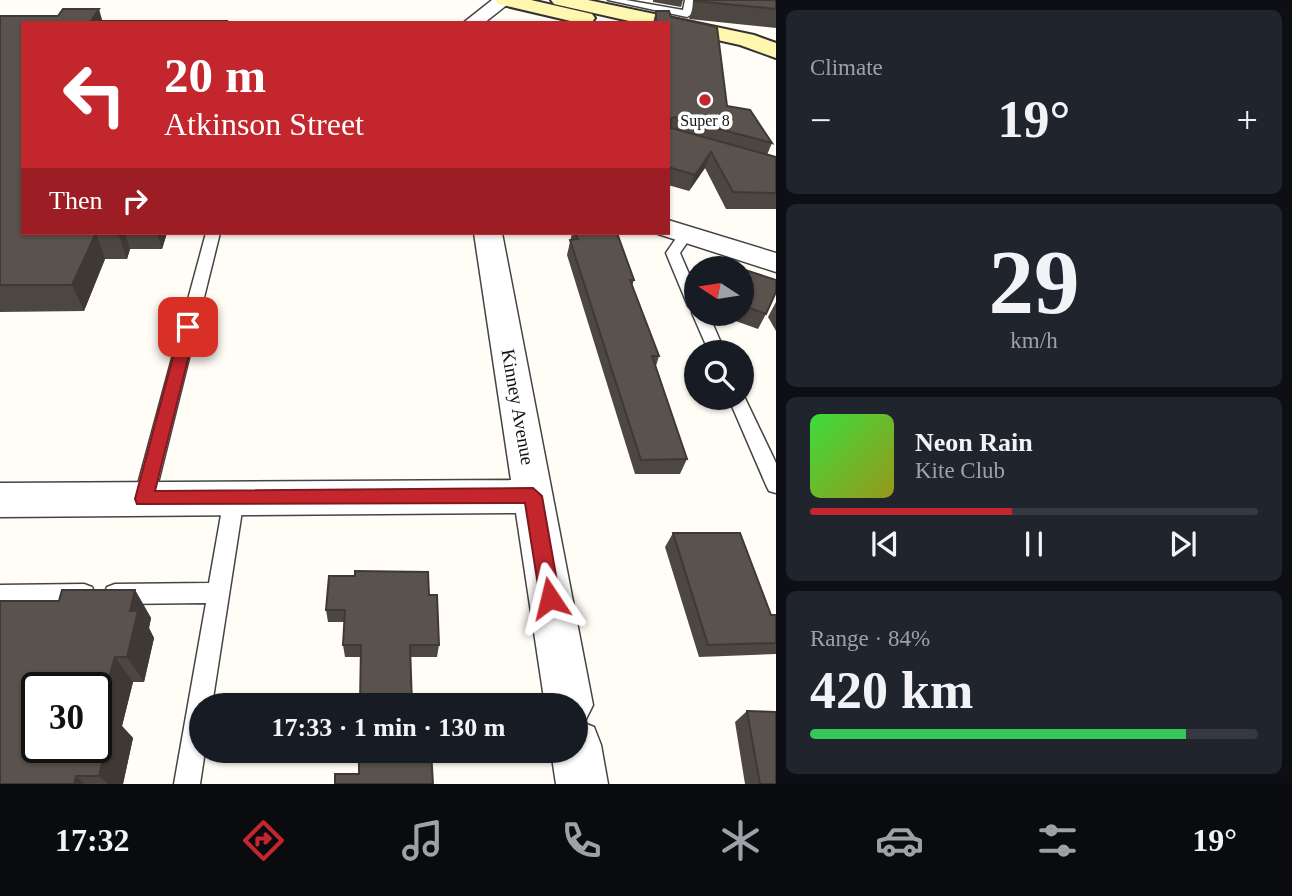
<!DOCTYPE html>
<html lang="en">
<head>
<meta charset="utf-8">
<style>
	:root { --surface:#171b24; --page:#20242c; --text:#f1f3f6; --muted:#9ea1a6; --line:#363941; --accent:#c4262e }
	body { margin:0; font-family:Georgia,serif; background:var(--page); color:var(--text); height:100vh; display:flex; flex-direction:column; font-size:26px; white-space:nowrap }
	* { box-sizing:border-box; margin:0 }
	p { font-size:23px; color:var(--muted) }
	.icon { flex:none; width:38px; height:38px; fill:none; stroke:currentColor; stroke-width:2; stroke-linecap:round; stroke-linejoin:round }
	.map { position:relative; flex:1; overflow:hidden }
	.details { display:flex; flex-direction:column; gap:10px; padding:10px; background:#0d0f14; width:516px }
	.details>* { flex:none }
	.banner { position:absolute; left:21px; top:21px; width:649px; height:214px; border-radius:0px; box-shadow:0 2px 5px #0004; background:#c4262e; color:#fff; overflow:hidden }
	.needle { width:46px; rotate:282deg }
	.tools { position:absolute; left:684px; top:256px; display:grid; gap:14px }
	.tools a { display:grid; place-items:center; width:70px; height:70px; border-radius:50%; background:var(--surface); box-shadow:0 2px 5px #0004; font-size:35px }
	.speed { position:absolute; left:21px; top:672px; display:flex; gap:14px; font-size:35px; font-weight:700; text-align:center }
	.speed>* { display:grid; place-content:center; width:91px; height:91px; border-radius:50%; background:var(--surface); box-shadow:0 2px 5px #0004; line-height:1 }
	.speed .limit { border:4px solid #111; border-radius:10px; background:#fff; color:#111 }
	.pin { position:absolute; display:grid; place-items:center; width:60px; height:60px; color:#fff; margin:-30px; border-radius:14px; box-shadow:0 4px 10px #0006 }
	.me { position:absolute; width:77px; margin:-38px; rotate:350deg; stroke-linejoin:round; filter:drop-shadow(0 0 5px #0008) }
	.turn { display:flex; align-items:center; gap:24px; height:147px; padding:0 28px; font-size:32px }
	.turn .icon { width:91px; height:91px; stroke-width:2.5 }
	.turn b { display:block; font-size:49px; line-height:60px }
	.then { display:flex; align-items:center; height:66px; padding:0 28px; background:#0003; gap:14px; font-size:26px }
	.big { font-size:52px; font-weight:800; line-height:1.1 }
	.details .widget { flex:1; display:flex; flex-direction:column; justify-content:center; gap:10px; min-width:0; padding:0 24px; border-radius:10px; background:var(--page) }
	.details .dial { align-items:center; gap:0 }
	.dial b { font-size:91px; line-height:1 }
	.song { display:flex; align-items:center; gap:21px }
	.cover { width:84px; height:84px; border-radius:10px; background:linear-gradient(135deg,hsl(120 70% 55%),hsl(60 70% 35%)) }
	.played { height:7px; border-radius:4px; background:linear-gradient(90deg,var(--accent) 45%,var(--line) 45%) }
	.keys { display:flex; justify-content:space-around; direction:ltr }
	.heat { display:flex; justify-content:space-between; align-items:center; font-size:38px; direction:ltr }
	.charge { height:10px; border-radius:5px; background:linear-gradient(90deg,#34c759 84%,var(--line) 0) }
	.trip { position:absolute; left:189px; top:693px; width:399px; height:70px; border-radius:35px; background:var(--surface); box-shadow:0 2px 5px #0004; font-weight:800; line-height:70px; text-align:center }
	.tab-bar { display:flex; height:112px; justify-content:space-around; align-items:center; background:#090b0e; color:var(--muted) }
	.tab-bar .icon { width:49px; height:49px }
	.tab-bar .on { color:var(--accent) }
	.tab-bar b { font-size:32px; color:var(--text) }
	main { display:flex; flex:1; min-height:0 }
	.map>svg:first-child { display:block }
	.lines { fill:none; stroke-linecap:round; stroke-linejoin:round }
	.service-casing { stroke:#444; stroke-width:3 }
	.minor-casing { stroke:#444; stroke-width:3 }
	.secondary-casing { stroke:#333; stroke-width:4 }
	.service { fill:#fff; fill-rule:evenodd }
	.minor { fill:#fff; fill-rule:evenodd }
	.secondary { fill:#fff6b0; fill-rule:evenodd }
	.wall { fill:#4d4742 }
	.shaded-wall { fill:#3f3936 }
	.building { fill:#5a524d; stroke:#3f3936; stroke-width:2; fill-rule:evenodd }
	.route { fill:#c4262e; stroke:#7f191e; stroke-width:2 }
	.poi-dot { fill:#c4262e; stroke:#fff; stroke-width:2.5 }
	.labels { text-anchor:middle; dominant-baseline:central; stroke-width:7; stroke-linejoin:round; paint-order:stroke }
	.far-poi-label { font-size:16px; fill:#111; stroke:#fff }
	.street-label { font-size:19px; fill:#111; stroke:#fff }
</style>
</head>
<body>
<main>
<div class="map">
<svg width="776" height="784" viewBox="0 0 776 784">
	<rect width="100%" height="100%" fill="#fffdf5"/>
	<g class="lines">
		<g class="service-casing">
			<g id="service">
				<polygon points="608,0 626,0 683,10 685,0 693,0 692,14 687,17"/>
				<polygon points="686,230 693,234 680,253 696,290 696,313 708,313 725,352 709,352 692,313 694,311 688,306 666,253 681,231"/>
				<polygon points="206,233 220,233 154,499 151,505 144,507 137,505 134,499"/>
				<polygon points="742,392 776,463 776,493 769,491 766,485 728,397 742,397"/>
				<polygon points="234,490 241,492 244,498 212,705 201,705 201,751 205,751 200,784 174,784 206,603 115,604 107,601 104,594 107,587 115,584 209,583 224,498 227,492"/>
				<polygon points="84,584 92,587 95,594 92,601 84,604 0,605 0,585"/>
			</g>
		</g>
		<g class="minor-casing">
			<g id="minor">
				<polygon points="492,0 513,0 484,23 463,23"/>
				<polygon points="668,220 776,253 776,272 658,234 668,233"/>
				<polygon points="474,233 502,233 593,705 584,723 594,727 601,745 608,784 556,784 551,751 576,751 576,705 545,705 516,513 0,517 0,483 511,480"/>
			</g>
		</g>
		<g class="secondary-casing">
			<g id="secondary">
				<polygon points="495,0 531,0 592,14 595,18 592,22 579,23 498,4"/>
				<polygon points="551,0 588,0 754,35 776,43 776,58 740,45 668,29 668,23 638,23 554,4"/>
			</g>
		</g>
		<use href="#service" class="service"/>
		<use href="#minor" class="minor"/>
		<use href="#secondary" class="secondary"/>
	</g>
	<g class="wall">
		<polygon points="653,0 683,0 681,7 653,2"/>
		<polygon points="693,0 776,0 776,28 689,19 694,4"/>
		<polygon points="656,11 671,17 727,106 772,143 767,155 776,157 776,209 726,209 705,168 689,191 668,185 668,23 653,23"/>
		<polygon points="0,16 23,233 167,233 162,249 130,249 127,259 105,259 84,311 0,312"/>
		<polygon points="572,233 617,233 634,280 632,286 659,356 656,366 687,459 680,474 635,474 567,255"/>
		<polygon points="742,269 766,314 758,329 716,314 742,313"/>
		<polygon points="776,302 776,331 768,317"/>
		<polygon points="673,533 771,615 776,615 776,654 699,657 665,547"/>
		<polygon points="135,590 151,618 149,628 154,638 144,682 133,682 122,726 133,738 123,784 0,784 59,601"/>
		<polygon points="429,595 439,645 437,657 345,657 343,645 344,622 328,622 326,610"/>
		<polygon points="747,711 776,784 745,784 735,722"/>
	</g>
	<g class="shaded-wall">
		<polygon points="99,9 103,23 91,21"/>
		<polygon points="711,152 705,168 689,191 695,175"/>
		<polygon points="96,233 105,259 84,311 72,285"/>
		<polygon points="118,233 125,233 130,249 127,259"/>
		<polygon points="157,233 167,233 162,249"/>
		<polygon points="135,590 151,618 149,628 154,638 144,682 127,657 130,611"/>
		<polygon points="115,657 133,682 122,726 133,738 123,784 108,784 99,776 98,716"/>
		<polygon points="76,776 85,784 74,784"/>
	</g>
	<g class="building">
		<polygon points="696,0 776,0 776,9 695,1"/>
		<polygon points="63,9 99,9 91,21 227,21 226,23 23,23 23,233 96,233 72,285 0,285 0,16 58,16"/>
		<polygon points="656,11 669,11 671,17 717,27 727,106 750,110 772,143 674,117 670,119 671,128 776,157 776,193 733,192 711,152 695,175 668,167 668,23 656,23"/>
		<polygon points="575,233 617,233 634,280 630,280 659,356 652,356 687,459 641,460 570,240 578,239"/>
		<polygon points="742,269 776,280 776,292 766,314 742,305"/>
		<polygon points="673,533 740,533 771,615 776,615 776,643 708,645"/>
		<polygon points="355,571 428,572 429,595 437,595 439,645 410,645 412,705 360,705 361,645 343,645 345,610 326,610 329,576 355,576"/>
		<path d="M62 590H135L130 611H138L127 657H115L98 716H113L99 776H76L74 784H0V601H59ZM37 688H96V747H37Z"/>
		<polygon points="747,711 776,712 776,784 760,784"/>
		<polygon points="359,751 431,751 433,784 335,784 335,774 359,774"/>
	</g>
	<polygon class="route" points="188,322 196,327 155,491 533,488 542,496 560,598 557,604 550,607 543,604 540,598 525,503 137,504 135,499 181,327"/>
	<circle class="poi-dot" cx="705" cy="100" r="7"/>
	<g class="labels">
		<g class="far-poi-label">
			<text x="705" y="120">Super 8</text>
		</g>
		<g class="street-label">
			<text transform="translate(518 407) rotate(80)">Kinney Avenue</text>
		</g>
	</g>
</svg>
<div class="tools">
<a><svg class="needle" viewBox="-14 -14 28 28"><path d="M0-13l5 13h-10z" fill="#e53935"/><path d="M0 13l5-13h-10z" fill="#9ea1a6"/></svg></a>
<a><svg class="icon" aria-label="search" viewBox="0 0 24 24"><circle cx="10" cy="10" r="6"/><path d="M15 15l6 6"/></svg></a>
</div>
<div class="speed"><div class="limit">30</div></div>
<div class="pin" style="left:188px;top:327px;background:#d93025"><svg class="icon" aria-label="arrive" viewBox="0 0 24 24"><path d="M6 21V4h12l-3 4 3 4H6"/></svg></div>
<svg class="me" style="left:550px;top:598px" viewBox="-20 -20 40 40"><path d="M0-17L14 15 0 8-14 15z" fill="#c4262e" stroke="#fff" stroke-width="4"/></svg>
<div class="trip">17:33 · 1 min · 130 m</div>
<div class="banner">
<div class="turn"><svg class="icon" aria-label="left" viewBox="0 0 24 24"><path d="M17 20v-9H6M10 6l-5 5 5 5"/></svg><div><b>20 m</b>Atkinson Street</div></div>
<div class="then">Then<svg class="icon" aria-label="right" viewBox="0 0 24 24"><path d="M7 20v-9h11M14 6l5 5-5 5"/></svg></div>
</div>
</div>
<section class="details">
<div class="widget"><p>Climate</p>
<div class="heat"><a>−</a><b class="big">19°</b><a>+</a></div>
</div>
<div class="widget dial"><b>29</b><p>km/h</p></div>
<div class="widget">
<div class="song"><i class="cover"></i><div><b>Neon Rain</b><p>Kite Club</p></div></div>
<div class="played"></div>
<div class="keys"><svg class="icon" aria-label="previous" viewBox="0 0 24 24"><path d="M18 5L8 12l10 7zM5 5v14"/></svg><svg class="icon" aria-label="pause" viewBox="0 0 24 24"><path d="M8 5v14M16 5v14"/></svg><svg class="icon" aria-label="next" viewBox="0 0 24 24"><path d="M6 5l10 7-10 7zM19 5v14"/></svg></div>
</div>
<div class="widget"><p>Range · 84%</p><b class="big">420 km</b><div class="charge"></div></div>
</section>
</main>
<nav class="tab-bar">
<b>17:32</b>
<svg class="icon on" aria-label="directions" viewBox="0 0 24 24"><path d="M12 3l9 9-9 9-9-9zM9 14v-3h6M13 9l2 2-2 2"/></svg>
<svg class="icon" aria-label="music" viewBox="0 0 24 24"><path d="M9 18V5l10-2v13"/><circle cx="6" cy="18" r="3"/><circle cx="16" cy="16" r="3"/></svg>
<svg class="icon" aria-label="phone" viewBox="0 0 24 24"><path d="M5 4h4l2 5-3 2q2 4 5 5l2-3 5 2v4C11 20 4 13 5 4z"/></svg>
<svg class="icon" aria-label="climate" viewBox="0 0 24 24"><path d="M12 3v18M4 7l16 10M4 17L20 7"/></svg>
<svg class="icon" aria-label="car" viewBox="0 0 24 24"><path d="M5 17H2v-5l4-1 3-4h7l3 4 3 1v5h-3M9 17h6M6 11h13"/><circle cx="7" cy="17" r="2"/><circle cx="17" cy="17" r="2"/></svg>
<svg class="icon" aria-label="filters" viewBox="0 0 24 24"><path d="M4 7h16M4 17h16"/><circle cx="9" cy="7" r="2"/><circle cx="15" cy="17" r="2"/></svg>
<b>19°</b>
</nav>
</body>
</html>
